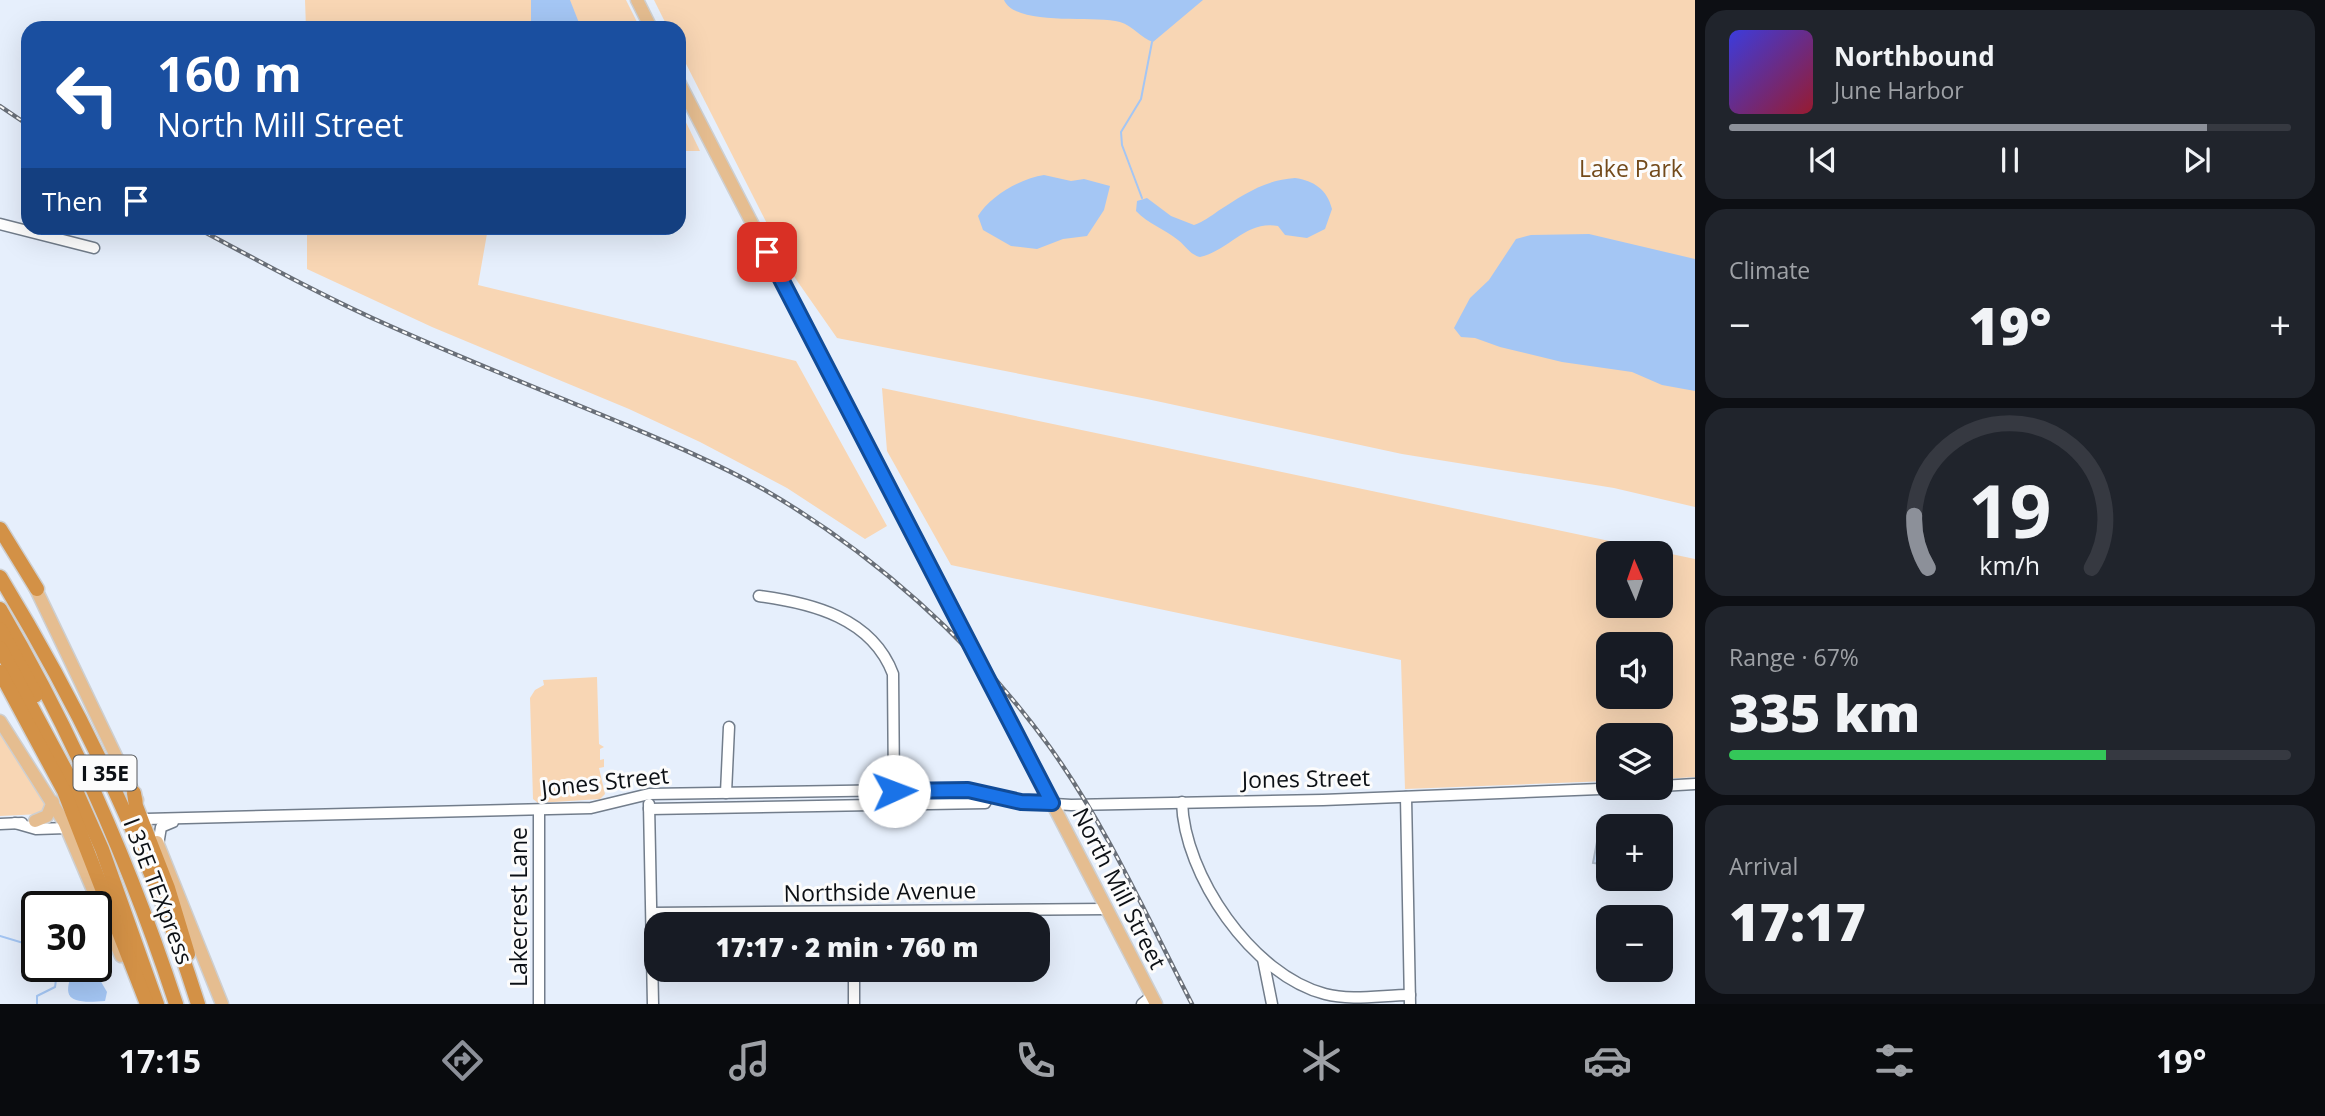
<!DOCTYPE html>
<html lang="en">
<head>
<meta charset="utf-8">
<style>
	:root { --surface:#171b24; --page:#20242c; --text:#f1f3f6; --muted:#9ea1a6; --line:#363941; --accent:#8c9099 }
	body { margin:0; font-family:"Open Sans",sans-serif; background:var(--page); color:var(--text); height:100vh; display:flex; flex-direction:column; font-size:26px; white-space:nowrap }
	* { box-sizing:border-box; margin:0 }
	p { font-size:23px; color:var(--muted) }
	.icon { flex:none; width:38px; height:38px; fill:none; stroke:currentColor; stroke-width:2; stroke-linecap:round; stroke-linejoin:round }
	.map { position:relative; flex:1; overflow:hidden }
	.panel { display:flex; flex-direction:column; gap:10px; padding:10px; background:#0d0f14; width:630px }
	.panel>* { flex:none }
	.banner { position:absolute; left:21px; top:21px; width:665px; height:214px; border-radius:21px; box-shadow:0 7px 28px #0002; background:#1a4fa0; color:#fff; overflow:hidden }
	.needle { width:46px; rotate:358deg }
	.controls { position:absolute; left:1596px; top:541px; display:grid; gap:14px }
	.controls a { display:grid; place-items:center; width:77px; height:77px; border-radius:14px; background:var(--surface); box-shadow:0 7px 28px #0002; font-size:35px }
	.speed { position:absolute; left:21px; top:891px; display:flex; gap:14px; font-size:35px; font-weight:700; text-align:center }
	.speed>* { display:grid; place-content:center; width:91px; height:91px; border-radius:50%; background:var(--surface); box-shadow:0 7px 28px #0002; line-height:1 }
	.speed .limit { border:4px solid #111; border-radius:10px; background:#fff; color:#111 }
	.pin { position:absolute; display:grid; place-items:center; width:60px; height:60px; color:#fff; margin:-30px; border-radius:14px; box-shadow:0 4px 10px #0006 }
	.me { position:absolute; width:77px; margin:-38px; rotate:88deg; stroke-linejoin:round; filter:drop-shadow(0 0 5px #0008) }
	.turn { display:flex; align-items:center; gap:24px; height:147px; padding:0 21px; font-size:32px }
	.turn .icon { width:91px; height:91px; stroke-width:2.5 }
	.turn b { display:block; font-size:49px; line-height:60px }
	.then { display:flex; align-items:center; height:66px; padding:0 21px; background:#0003; gap:14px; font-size:26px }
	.big { font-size:52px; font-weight:800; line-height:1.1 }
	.panel .tile { flex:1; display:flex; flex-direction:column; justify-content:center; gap:10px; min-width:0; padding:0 24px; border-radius:21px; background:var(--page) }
	.panel .dial { align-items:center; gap:0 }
	.dial svg { height:182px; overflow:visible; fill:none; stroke:var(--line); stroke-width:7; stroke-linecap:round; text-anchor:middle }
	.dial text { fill:var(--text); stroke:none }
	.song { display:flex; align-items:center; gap:21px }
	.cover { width:84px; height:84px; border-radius:10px; background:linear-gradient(135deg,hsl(240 70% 55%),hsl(350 70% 35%)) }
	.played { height:7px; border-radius:4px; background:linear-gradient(90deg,var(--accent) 85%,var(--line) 85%) }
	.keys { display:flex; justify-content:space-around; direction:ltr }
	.heat { display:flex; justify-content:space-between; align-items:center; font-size:38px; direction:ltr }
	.charge { height:10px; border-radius:5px; background:linear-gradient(90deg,#34c759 67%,var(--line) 0) }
	.trip { position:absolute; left:644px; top:912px; width:406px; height:70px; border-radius:21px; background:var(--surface); box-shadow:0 7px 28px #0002; font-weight:800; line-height:70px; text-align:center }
	.tabs { display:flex; height:112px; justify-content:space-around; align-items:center; background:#090b0e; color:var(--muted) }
	.tabs .icon { width:49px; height:49px }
	.tabs .selected { color:var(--accent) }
	.tabs b { font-size:32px; color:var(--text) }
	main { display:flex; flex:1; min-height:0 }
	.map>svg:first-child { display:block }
	.green { fill:#f8d6b4; fill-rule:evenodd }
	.water { fill:#a4c6f4 }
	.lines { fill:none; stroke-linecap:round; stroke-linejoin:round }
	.stream { stroke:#a4c6f4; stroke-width:2 }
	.building { fill:#c8ddf9; stroke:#aebac9; stroke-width:2 }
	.minor-casing { stroke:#727d8b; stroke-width:13 }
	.major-casing { stroke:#cecfd0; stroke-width:15 }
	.highway-casing { stroke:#cecfd0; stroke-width:17 }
	.minor { stroke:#fff; stroke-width:10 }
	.major { stroke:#e5bd90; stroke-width:12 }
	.highway { stroke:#d39146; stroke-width:14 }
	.rail-casing { stroke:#696f78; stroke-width:4.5 }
	.rail { stroke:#fcfcfc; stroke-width:2; stroke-dasharray:5; stroke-linecap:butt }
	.route-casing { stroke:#114b97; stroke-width:18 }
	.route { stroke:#1a73e8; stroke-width:12 }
	.labels { text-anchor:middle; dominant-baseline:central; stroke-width:6; stroke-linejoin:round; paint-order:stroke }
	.shield { fill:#fcfcfc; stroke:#54575a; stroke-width:2 }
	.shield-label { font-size:21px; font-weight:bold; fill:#0c1015 }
	.park-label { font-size:23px; fill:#734a1a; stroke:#fcfcfc }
	.street-label { font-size:23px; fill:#0c1015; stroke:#fcfcfc }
</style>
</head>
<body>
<main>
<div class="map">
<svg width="1695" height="1004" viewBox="0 0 1695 1004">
	<rect width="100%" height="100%" fill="#e6effc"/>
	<g class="green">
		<polygon points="305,0 626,0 640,28 306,28"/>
		<polygon points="654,0 1695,0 1695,507 1614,488 1402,454 1147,399 837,338 793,275 679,50 679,28 668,28"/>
		<polygon points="679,108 700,151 679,151"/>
		<polygon points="307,228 488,228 478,285 796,361 887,526 865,539 787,488 700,442 629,409 432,327 307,269"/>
		<path d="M882 388 1695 559V777L1661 779V735H1608V781L1405 789 1401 660 951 565 887 451ZM1661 553V606H1608V553ZM1661 644V696H1608V644Z"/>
		<polygon points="597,677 599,744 604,747 600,749 600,760 604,759 604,767 599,768 605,794 600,799 538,803 533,799 530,698 535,690 544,685 543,680"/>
		<polygon points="0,732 44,796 46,807 41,814 0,816"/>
	</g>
	<g class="water">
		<polygon points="531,0 570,0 581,28 531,28"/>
		<path d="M1004 0H1203L1153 42C1141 38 1133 26 1120 22 1093 15 1016 27 1004 0Z"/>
		<path d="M1044 175 1071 181 1084 179 1110 186 1104 210 1087 236 1063 239 1037 249 1011 246 983 230 978 216C990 196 1022 178 1044 175Z"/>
		<path d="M1295 178C1314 181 1327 189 1332 209L1325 229 1307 238 1285 235 1278 226C1246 220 1230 250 1200 257 1189 254 1187 247 1178 240 1165 229 1148 224 1136 211L1137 201 1147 198 1171 216 1194 225C1203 222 1211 216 1218 211 1243 195 1264 180 1295 178Z"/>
		<polygon points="1589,234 1695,259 1695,391 1662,385 1632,372 1562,362 1500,347 1475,338 1461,337 1454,328 1470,298 1489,280 1516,239 1531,235"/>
		<path d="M78 966 93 968 107 992 105 1001C69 1004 60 999 75 967Z"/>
	</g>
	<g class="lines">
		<g class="stream">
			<polyline points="1142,198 1122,145 1121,132 1141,99 1152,42"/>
			<polyline points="0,936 30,945 37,953"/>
			<polyline points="37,1004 37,996 55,987 56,980 52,971 44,969 42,966"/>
		</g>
	</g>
	<polygon class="building" points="1597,842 1603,843 1602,851 1608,852 1608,865 1593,863"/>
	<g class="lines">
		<g class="minor-casing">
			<g id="minor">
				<polyline points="0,224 94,248"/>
				<path d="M759 596C812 603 872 618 893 674L894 791"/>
				<polyline points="1661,786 1695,784"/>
				<polyline points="726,793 729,727"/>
				<polyline points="1406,797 1410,1004"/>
				<path d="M1182 802C1184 875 1252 975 1325 994 1351 1001 1383 995 1410 995"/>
				<polyline points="649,804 653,1004"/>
				<polyline points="649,809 985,803 990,794"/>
				<polyline points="539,810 539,1004"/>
				<polyline points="146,819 591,808 649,794 963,789 1021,802 1071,805 1323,800 1625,788"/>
				<polyline points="15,823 36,829 67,828"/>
				<polyline points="0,824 22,823"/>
				<polyline points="158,845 161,827 173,822"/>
				<polyline points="652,913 1107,909"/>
				<polyline points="1263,959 1272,1004"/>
				<polyline points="854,970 854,1004"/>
				<polyline points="1142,1004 1152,996"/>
			</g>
		</g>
		<g class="major-casing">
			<g id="major">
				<polyline points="637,0 651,28"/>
				<polyline points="679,82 1156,1004"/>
				<polyline points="33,583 137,800"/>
				<polyline points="0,721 64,822 121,956"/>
				<polyline points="35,821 47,816 53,802"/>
				<polyline points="157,842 222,1004"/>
			</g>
		</g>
		<g class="highway-casing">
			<g id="highway">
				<polyline points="0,529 37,589"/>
				<path d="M0 577C81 710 151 855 198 1004"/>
				<path d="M0 609C73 734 131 867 176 1004"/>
				<polyline points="0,629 36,695"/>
				<polyline points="0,648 74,786 102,849 157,1004"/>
				<polyline points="0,672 64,791 147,1004"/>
				<polyline points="134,793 136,806 168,888 188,954"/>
			</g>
		</g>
		<use href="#minor" class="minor"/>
		<use href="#major" class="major"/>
		<use href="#highway" class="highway"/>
		<g class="rail-casing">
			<g id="rail">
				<polyline points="0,106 28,125"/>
				<path d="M197 228C261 262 324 297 390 326 464 359 539 389 614 420 664 441 715 462 763 489 874 553 973 642 1049 746 1106 825 1147 917 1192 1004"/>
			</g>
		</g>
		<use href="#rail" class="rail"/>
	</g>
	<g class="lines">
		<g class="route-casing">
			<polyline id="route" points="767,252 1052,803 1021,802 968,790 894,791"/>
		</g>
		<use href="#route" class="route"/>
	</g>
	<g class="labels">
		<rect class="shield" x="73.5" y="755.5" width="63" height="35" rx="5"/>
		<g class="shield-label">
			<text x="105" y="773">I 35E</text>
		</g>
		<g class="park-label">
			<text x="1631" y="168">Lake Park</text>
		</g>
		<g class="street-label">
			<text transform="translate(1306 778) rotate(-1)">Jones Street</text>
			<text transform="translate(605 781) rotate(-6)">Jones Street</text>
			<text transform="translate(1120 888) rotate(63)">North Mill Street</text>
			<text transform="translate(159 891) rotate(69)">I 35E TEXpress</text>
			<text transform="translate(880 891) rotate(-1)">Northside Avenue</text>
			<text transform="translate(518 907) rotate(-90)">Lakecrest Lane</text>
		</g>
	</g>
</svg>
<div class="controls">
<a><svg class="needle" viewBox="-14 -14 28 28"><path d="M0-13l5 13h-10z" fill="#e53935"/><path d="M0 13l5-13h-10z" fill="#9ea1a6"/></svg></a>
<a><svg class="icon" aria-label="sound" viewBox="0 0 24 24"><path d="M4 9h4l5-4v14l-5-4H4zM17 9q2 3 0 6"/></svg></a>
<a><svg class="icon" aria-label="layers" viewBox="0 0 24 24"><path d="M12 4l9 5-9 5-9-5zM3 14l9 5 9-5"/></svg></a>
<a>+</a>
<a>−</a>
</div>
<div class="speed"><div class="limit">30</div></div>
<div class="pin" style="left:767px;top:252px;background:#d93025"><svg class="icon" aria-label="arrive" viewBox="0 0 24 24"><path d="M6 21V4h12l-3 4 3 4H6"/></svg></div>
<svg class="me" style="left:894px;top:791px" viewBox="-20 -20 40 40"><circle r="19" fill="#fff"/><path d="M0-13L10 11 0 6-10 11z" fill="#1a73e8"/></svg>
<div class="trip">17:17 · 2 min · 760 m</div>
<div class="banner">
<div class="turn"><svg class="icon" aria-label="left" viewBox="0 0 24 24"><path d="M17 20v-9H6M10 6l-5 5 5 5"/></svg><div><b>160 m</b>North Mill Street</div></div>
<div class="then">Then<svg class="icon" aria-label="arrive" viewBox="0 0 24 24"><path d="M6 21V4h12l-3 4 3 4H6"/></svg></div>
</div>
</div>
<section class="panel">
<div class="tile">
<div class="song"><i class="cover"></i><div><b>Northbound</b><p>June Harbor</p></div></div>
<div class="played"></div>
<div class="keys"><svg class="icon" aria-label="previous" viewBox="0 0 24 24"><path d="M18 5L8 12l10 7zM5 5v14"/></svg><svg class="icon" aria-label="pause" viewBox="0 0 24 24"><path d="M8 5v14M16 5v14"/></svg><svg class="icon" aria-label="next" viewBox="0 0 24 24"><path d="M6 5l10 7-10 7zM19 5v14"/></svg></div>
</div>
<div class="tile"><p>Climate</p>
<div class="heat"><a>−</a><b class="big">19°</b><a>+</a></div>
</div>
<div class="tile dial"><svg viewBox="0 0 100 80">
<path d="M14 69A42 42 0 1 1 86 69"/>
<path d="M14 69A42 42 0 0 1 8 46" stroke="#8c9099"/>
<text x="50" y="56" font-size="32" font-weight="700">19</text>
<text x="50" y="72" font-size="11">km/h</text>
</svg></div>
<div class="tile"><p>Range · 67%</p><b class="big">335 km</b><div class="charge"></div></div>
<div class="tile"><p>Arrival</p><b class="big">17:17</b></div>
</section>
</main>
<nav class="tabs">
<b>17:15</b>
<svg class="icon selected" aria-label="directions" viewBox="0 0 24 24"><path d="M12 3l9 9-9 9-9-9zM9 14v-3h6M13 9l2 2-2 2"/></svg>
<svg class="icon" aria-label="music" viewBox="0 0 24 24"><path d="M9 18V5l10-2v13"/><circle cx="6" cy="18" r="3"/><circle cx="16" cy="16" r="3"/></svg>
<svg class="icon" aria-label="phone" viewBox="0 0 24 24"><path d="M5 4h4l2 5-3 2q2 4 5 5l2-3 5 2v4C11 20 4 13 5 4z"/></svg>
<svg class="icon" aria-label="climate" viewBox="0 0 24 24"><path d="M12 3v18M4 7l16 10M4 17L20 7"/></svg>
<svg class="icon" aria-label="car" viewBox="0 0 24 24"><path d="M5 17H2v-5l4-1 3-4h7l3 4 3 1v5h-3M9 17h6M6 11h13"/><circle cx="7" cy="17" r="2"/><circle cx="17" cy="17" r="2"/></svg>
<svg class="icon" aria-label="filters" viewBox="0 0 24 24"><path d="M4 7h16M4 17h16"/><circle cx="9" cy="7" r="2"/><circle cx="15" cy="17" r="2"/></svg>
<b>19°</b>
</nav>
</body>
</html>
